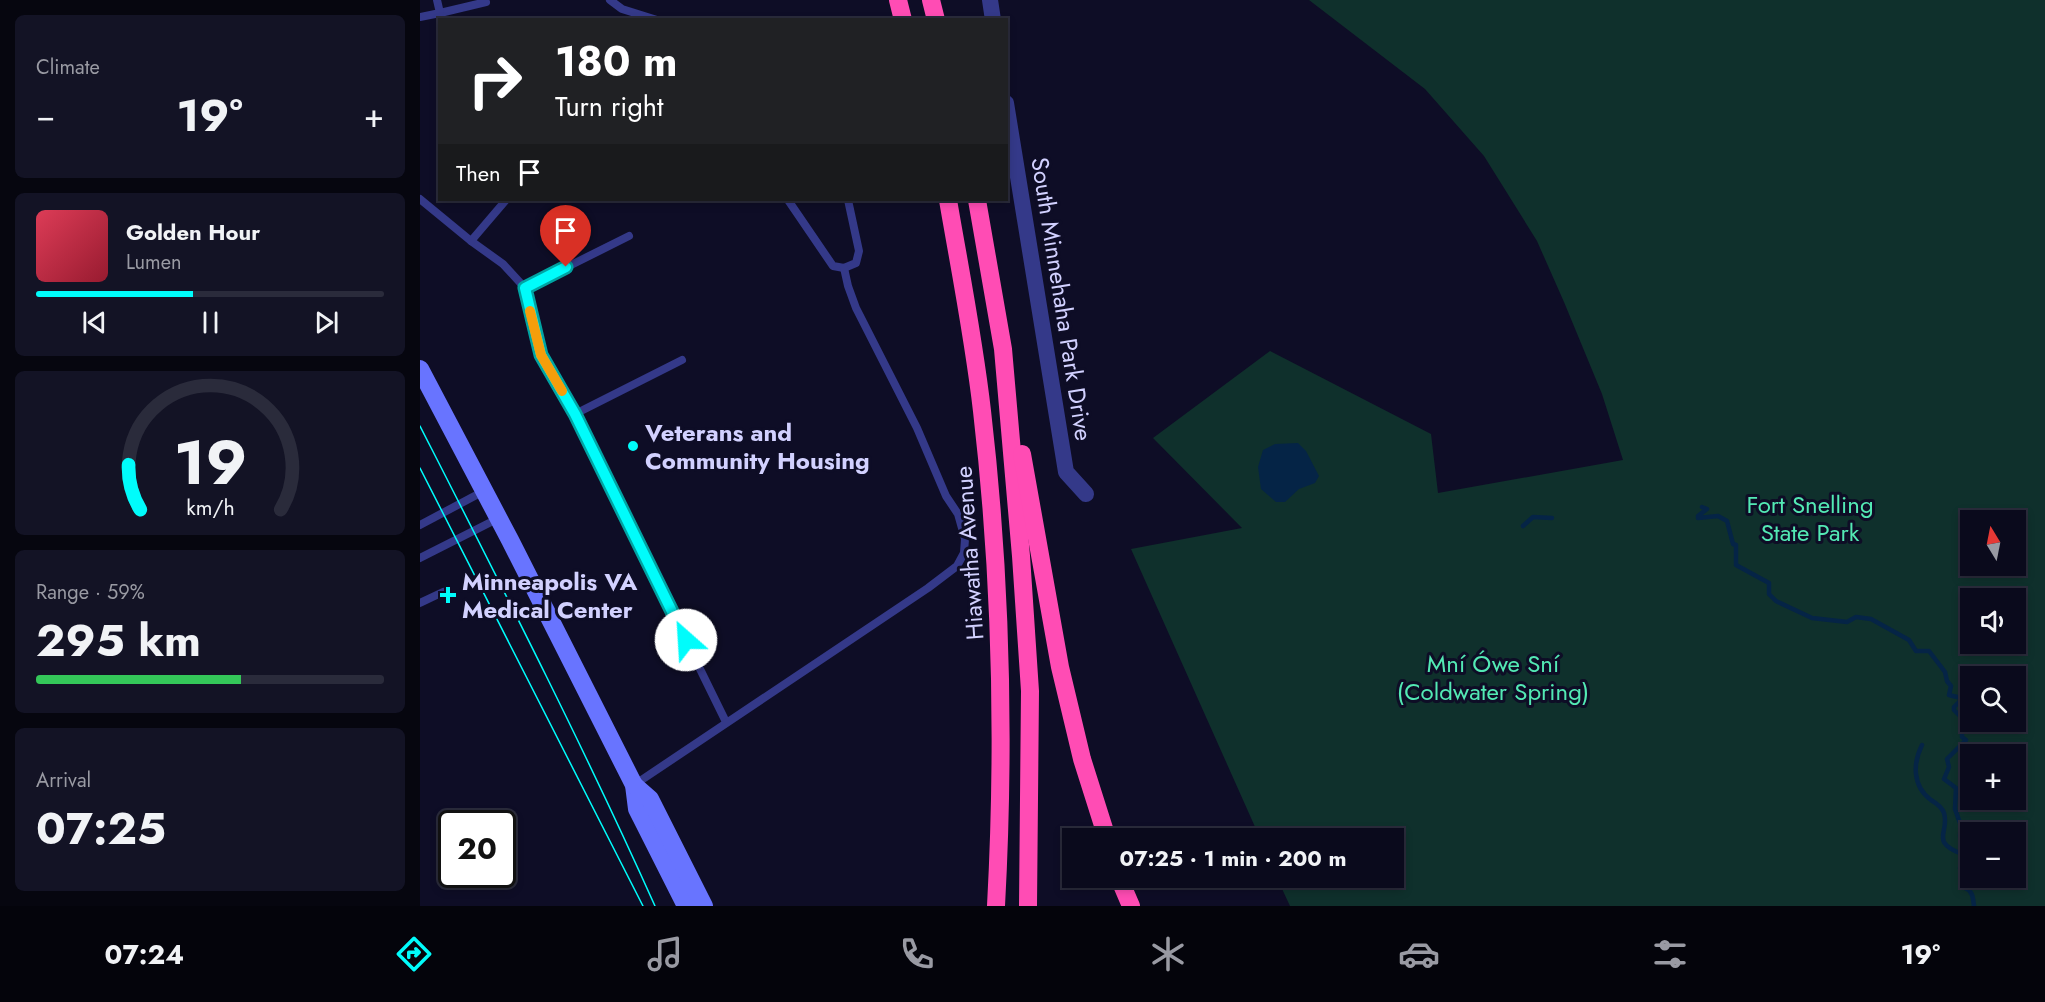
<!DOCTYPE html>
<html lang="en">
<head>
<meta charset="utf-8">
<style>
	:root { --surface:#0a0a1c; --page:#131325; --text:#f1f3f6; --muted:#999aa3; --line:#2a2b3b; --accent:#00fcfb }
	body { margin:0; font-family:Jost,sans-serif; background:var(--page); color:var(--text); height:100vh; display:flex; flex-direction:column; font-size:22px; white-space:nowrap }
	* { box-sizing:border-box; margin:0 }
	p { font-size:20px; color:var(--muted) }
	.icon { flex:none; width:33px; height:33px; fill:none; stroke:currentColor; stroke-width:2; stroke-linecap:round; stroke-linejoin:round }
	.map { position:relative; flex:1; overflow:hidden }
	.side { display:flex; flex-direction:column; gap:15px; padding:15px; background:#06060f; width:420px }
	.side>* { flex:none }
	.top-card { position:absolute; left:18px; top:18px; width:570px; height:183px; border-radius:0px; box-shadow:0 3px 9px #0003,0 0 0 2px var(--line); background:#202124; color:#fff; overflow:hidden }
	.needle { width:39px; rotate:350deg }
	.tools { position:absolute; left:1540px; top:510px; display:grid; gap:12px }
	.tools a { display:grid; place-items:center; width:66px; height:66px; border-radius:0px; background:var(--surface); box-shadow:0 3px 9px #0003,0 0 0 2px var(--line); font-size:30px }
	.speed { position:absolute; left:18px; top:810px; display:flex; gap:12px; font-size:30px; font-weight:700; text-align:center }
	.speed>* { display:grid; place-content:center; width:78px; height:78px; border-radius:50%; background:var(--surface); box-shadow:0 3px 9px #0003,0 0 0 2px var(--line); line-height:1 }
	.speed .limit { border:3px solid #111; border-radius:9px; background:#fff; color:#111 }
	.pin { position:absolute; display:grid; place-items:center; width:51px; height:51px; color:#fff; margin:-62px -26px; border-radius:50% 50% 50% 0; rotate:-45deg; box-shadow:0 0 6px #0007 }
	.pin .icon { rotate:45deg }
	.me { position:absolute; width:66px; margin:-33px; rotate:334deg; stroke-linejoin:round; filter:drop-shadow(0 0 4px #0008) }
	.turn { display:flex; align-items:center; gap:21px; height:126px; padding:0 18px; font-size:27px }
	.turn .icon { width:78px; height:78px; stroke-width:2.5 }
	.turn b { display:block; font-size:42px; line-height:51px }
	.then { display:flex; align-items:center; height:57px; padding:0 18px; background:#0003; gap:12px; font-size:22px }
	.big { font-size:45px; font-weight:700; line-height:1.1 }
	.side .card { flex:1; display:flex; flex-direction:column; justify-content:center; gap:9px; min-width:0; padding:0 21px; border-radius:9px; background:var(--page) }
	.side .dial { align-items:center; gap:0 }
	.dial svg { height:156px; overflow:visible; fill:none; stroke:var(--line); stroke-width:7; stroke-linecap:round; text-anchor:middle }
	.dial text { fill:var(--text); stroke:none }
	.song { display:flex; align-items:center; gap:18px }
	.cover { width:72px; height:72px; border-radius:9px; background:linear-gradient(135deg,hsl(350 70% 55%),hsl(350 70% 35%)) }
	.played { height:6px; border-radius:3px; background:linear-gradient(90deg,var(--accent) 45%,var(--line) 45%) }
	.keys { display:flex; justify-content:space-around; direction:ltr }
	.heat { display:flex; justify-content:space-between; align-items:center; font-size:33px; direction:ltr }
	.charge { height:9px; border-radius:4px; background:linear-gradient(90deg,#34c759 59%,var(--line) 0) }
	.trip { position:absolute; left:642px; top:828px; width:342px; height:60px; border-radius:0px; background:var(--surface); box-shadow:0 3px 9px #0003,0 0 0 2px var(--line); font-weight:700; line-height:60px; text-align:center }
	.dock { display:flex; height:96px; justify-content:space-around; align-items:center; background:#04040b; color:var(--muted) }
	.dock .icon { width:42px; height:42px }
	.dock .active { color:var(--accent) }
	.dock b { font-size:27px; color:var(--text) }
	main { display:flex; flex:1; min-height:0 }
	.map>svg:first-child { display:block }
	.green { fill:#0f302c; fill-rule:evenodd }
	.water { fill:#052446 }
	.lines { fill:none; stroke-linecap:round; stroke-linejoin:round }
	.stream { stroke:#052446; stroke-width:4.5 }
	.lane { stroke:#343989; stroke-width:8 }
	.street { stroke:#343989; stroke-width:16 }
	.secondary { stroke:#6874ff; stroke-width:18 }
	.highway { stroke:#ff4cb4; stroke-width:18 }
	.tram { stroke:#00fcfb; stroke-width:1.5 }
	.route-casing { stroke:#00a4a3; stroke-width:15 }
	.route { stroke:#00fcfb; stroke-width:10 }
	.slow { stroke:#f59e0b; stroke-width:10 }
	.poi-dot { fill:#00fcfb; stroke:#0e0d26; stroke-width:2 }
	.labels { text-anchor:middle; dominant-baseline:central; stroke-width:6; stroke-linejoin:round; paint-order:stroke }
	.street-label { font-size:24px; fill:#d2d1ff; stroke:#0e0d26 }
	.poi-label { font-size:24px; font-weight:bold; fill:#d2d1ff; stroke:#0e0d26; text-anchor:start }
	.park-label { font-size:24px; fill:#53e9b4; stroke:#0e0d26 }
</style>
</head>
<body>
<main>
<section class="side">
<div class="card"><p>Climate</p>
<div class="heat"><a>−</a><b class="big">19°</b><a>+</a></div>
</div>
<div class="card">
<div class="song"><i class="cover"></i><div><b>Golden Hour</b><p>Lumen</p></div></div>
<div class="played"></div>
<div class="keys"><svg class="icon" aria-label="previous" viewBox="0 0 24 24"><path d="M18 5L8 12l10 7zM5 5v14"/></svg><svg class="icon" aria-label="pause" viewBox="0 0 24 24"><path d="M8 5v14M16 5v14"/></svg><svg class="icon" aria-label="next" viewBox="0 0 24 24"><path d="M6 5l10 7-10 7zM19 5v14"/></svg></div>
</div>
<div class="card dial"><svg viewBox="0 0 100 80">
<path d="M14 69A42 42 0 1 1 86 69"/>
<path d="M14 69A42 42 0 0 1 8 46" stroke="#00fcfb"/>
<text x="50" y="56" font-size="32" font-weight="700">19</text>
<text x="50" y="72" font-size="11">km/h</text>
</svg></div>
<div class="card"><p>Range · 59%</p><b class="big">295 km</b><div class="charge"></div></div>
<div class="card"><p>Arrival</p><b class="big">07:25</b></div>
</section>
<div class="map">
<svg width="1625" height="906" viewBox="0 0 1625 906">
	<rect width="100%" height="100%" fill="#0e0d26"/>
	<path class="green" d="M889 0H1625V906H870L857 878H974V838H840L711 549 822 528 733 438 850 351 1011 434 1018 493 1203 460 1182 394 1144 302 1117 241 1064 156 1005 89ZM1551 520H1596V566H1551ZM1551 598H1596V644H1551ZM1551 676H1596V722H1551ZM1551 754H1596V800H1551ZM1551 832H1596V878H1551Z"/>
	<polygon class="water" points="878,443 886,451 899,476 895,483 879,489 865,502 856,502 841,489 838,467 843,450 855,444"/>
	<g class="lines">
		<g class="stream">
			<path d="M1282 507 1287 509 1278 516V518L1298 516 1307 521 1313 544 1316 545V565L1349 583V594L1356 601 1392 618 1427 622 1436 617 1451 619 1489 640 1496 651H1509L1525 672 1527 681 1531 686 1529 695 1541 698 1540 701 1534 707V710L1542 718V737L1546 740 1527 759 1529 767 1524 779 1536 788 1535 809 1541 826 1540 835 1543 865 1540 868 1541 872 1547 875 1545 888C1553 891 1553 898 1554 906"/>
			<polyline points="1103,526 1113,517 1132,518"/>
			<path d="M1502 745C1493 763 1492 786 1511 800 1516 803 1522 807 1524 813 1530 833 1509 841 1542 854"/>
		</g>
		<g class="lane">
			<polyline points="190,0 202,9 237,20"/>
			<polyline points="20,13 66,2 65,0"/>
			<polyline points="0,17 20,13 17,0"/>
			<polyline points="0,199 51,241 83,264 105,288 121,355 155,414 306,722"/>
			<polyline points="368,200 413,266 424,268 436,263 439,251 428,200"/>
			<polyline points="51,241 86,200"/>
			<polyline points="105,288 209,236"/>
			<polyline points="155,414 262,360"/>
			<polyline points="0,525 64,491"/>
			<polyline points="0,558 79,518"/>
			<polyline points="0,603 23,592"/>
			<polyline points="214,785 508,588 537,566 544,553 545,539 538,514 526,496 497,428 436,308 428,286 424,268"/>
		</g>
		<g class="street">
			<polyline points="570,0 573,20"/>
			<polyline points="586,103 646,472 666,494"/>
		</g>
		<g class="secondary">
			<polyline points="0,369 90,540 214,785 217,809 266,906"/>
			<polyline points="214,785 230,799 284,906"/>
		</g>
		<g class="highway">
			<polyline points="478,0 483,20"/>
			<polyline points="511,0 516,20"/>
			<path d="M528 200C540 270 554 340 562 411 581 575 585 741 576 906"/>
			<polyline points="557,200 583,349 601,556 610,691 608,906"/>
			<polyline points="602,454 640,667 662,759 687,838"/>
			<polyline points="699,878 711,906"/>
		</g>
		<g class="tram">
			<path d="M0 426C81 585 162 743 235 906"/>
			<polyline points="0,468 223,906"/>
		</g>
	</g>
	<g class="lines">
		<g class="route-casing">
			<polyline id="route" points="146,267 105,288 121,355 155,414 266,640"/>
		</g>
		<use href="#route" class="route"/>
		<polyline class="slow" points="110,311 121,355 142,391"/>
	</g>
	<g class="poi-dot">
		<circle cx="213" cy="446" r="6"/>
		<path d="M25 586h6v6h6v6h-6v6h-6v-6h-6v-6h6z"/>
	</g>
	<g class="labels">
		<g class="street-label">
			<text transform="translate(642 299) rotate(81)">South Minnehaha Park Drive</text>
			<text transform="translate(549 553) rotate(-94)">Hiawatha Avenue</text>
		</g>
		<g class="poi-label">
			<text x="225" y="432">Veterans and<tspan x="225" dy="28">Community Housing</tspan></text>
			<text x="42" y="581">Minneapolis VA<tspan x="42" dy="28">Medical Center</tspan></text>
		</g>
		<g class="park-label">
			<text x="1390" y="504">Fort Snelling<tspan x="1390" dy="28">State Park</tspan></text>
			<text x="1073" y="663">Mní Ówe Sní<tspan x="1073" dy="28">(Coldwater Spring)</tspan></text>
		</g>
	</g>
</svg>
<div class="tools">
<a><svg class="needle" viewBox="-14 -14 28 28"><path d="M0-13l5 13h-10z" fill="#e53935"/><path d="M0 13l5-13h-10z" fill="#999aa3"/></svg></a>
<a><svg class="icon" aria-label="sound" viewBox="0 0 24 24"><path d="M4 9h4l5-4v14l-5-4H4zM17 9q2 3 0 6"/></svg></a>
<a><svg class="icon" aria-label="search" viewBox="0 0 24 24"><circle cx="10" cy="10" r="6"/><path d="M15 15l6 6"/></svg></a>
<a>+</a>
<a>−</a>
</div>
<div class="speed"><div class="limit">20</div></div>
<div class="pin" style="left:146px;top:267px;background:#d93025"><svg class="icon" aria-label="arrive" viewBox="0 0 24 24"><path d="M6 21V4h12l-3 4 3 4H6"/></svg></div>
<svg class="me" style="left:266px;top:640px" viewBox="-20 -20 40 40"><circle r="19" fill="#fff"/><path d="M0-13L10 11 0 6-10 11z" fill="#00fcfb"/></svg>
<div class="trip">07:25 · 1 min · 200 m</div>
<div class="top-card">
<div class="turn"><svg class="icon" aria-label="right" viewBox="0 0 24 24"><path d="M7 20v-9h11M14 6l5 5-5 5"/></svg><div><b>180 m</b>Turn right</div></div>
<div class="then">Then<svg class="icon" aria-label="arrive" viewBox="0 0 24 24"><path d="M6 21V4h12l-3 4 3 4H6"/></svg></div>
</div>
</div>
</main>
<nav class="dock">
<b>07:24</b>
<svg class="icon active" aria-label="directions" viewBox="0 0 24 24"><path d="M12 3l9 9-9 9-9-9zM9 14v-3h6M13 9l2 2-2 2"/></svg>
<svg class="icon" aria-label="music" viewBox="0 0 24 24"><path d="M9 18V5l10-2v13"/><circle cx="6" cy="18" r="3"/><circle cx="16" cy="16" r="3"/></svg>
<svg class="icon" aria-label="phone" viewBox="0 0 24 24"><path d="M5 4h4l2 5-3 2q2 4 5 5l2-3 5 2v4C11 20 4 13 5 4z"/></svg>
<svg class="icon" aria-label="climate" viewBox="0 0 24 24"><path d="M12 3v18M4 7l16 10M4 17L20 7"/></svg>
<svg class="icon" aria-label="car" viewBox="0 0 24 24"><path d="M5 17H2v-5l4-1 3-4h7l3 4 3 1v5h-3M9 17h6M6 11h13"/><circle cx="7" cy="17" r="2"/><circle cx="17" cy="17" r="2"/></svg>
<svg class="icon" aria-label="filters" viewBox="0 0 24 24"><path d="M4 7h16M4 17h16"/><circle cx="9" cy="7" r="2"/><circle cx="15" cy="17" r="2"/></svg>
<b>19°</b>
</nav>
</body>
</html>
